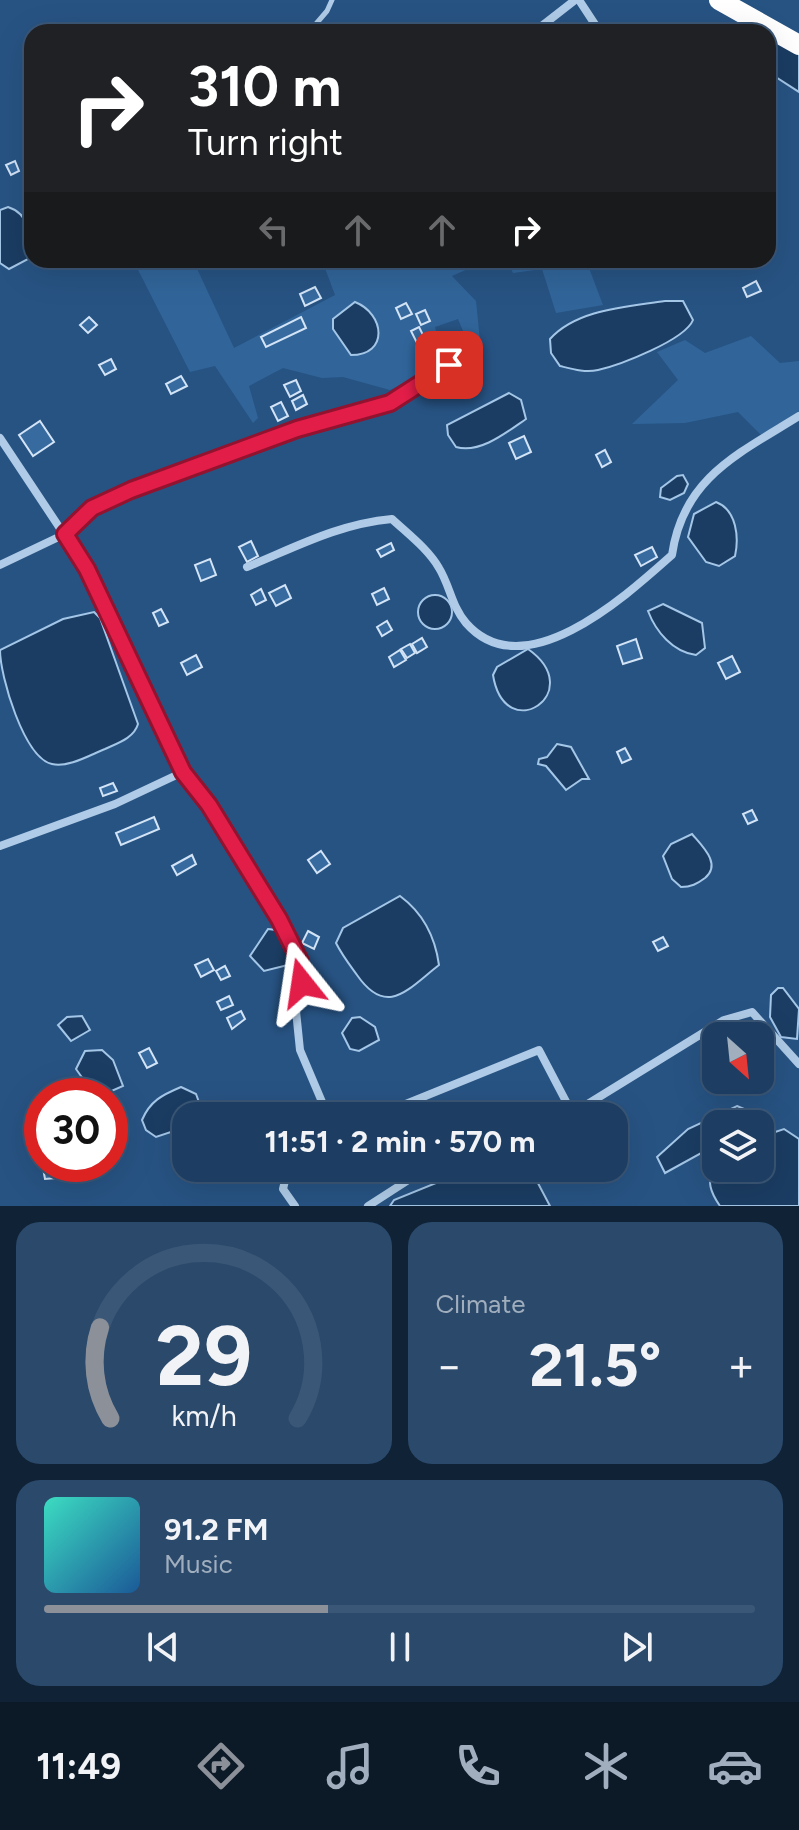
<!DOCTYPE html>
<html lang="en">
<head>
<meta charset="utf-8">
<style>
	:root { --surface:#1d3e62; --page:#2a496b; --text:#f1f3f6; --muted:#a0aebe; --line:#3b5777; --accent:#8c9099 }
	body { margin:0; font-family:Figtree,sans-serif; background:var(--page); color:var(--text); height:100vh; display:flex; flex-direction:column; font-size:30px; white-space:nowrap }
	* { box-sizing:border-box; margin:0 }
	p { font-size:26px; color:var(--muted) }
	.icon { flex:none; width:44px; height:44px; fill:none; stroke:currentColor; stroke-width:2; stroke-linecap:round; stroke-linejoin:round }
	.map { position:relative; height:1206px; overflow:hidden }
	.details { display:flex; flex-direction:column; gap:16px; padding:16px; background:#102236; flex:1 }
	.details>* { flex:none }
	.guide { position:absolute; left:24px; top:24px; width:752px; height:244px; border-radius:24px; box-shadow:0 8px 32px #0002,0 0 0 2px var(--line); background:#202124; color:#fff; overflow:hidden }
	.needle { width:52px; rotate:153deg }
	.fabs { position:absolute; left:702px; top:1022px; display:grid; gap:16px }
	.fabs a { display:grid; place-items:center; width:72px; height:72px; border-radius:16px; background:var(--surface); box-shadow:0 8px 32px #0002,0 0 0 2px var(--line); font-size:40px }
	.speed { position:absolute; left:24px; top:1078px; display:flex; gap:16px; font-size:40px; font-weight:700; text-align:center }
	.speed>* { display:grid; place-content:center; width:104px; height:104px; border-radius:50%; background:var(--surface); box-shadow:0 8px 32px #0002,0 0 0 2px var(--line); line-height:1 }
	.speed .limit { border:12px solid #d22; background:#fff; color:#111 }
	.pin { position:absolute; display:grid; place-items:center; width:68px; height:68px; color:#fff; margin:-34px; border-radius:16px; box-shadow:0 4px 12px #0006 }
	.me { position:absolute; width:88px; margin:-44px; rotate:345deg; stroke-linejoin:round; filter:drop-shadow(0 0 6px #0008) }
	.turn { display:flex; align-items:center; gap:28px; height:168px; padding:0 32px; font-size:36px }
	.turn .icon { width:104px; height:104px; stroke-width:2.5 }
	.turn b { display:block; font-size:56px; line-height:68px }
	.lanes { display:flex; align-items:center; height:76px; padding:0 32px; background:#0003; justify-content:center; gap:40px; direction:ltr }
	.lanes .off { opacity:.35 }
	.big { font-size:60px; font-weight:700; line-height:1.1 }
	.details .tile { flex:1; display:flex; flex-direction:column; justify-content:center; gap:12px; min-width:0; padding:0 28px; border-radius:24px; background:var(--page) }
	.details .dial { align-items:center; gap:0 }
	.dial svg { height:208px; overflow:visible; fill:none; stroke:var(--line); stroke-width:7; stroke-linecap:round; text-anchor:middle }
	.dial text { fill:var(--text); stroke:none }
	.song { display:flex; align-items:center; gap:24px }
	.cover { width:96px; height:96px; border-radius:12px; background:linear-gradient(135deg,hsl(170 70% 55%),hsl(210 70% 35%)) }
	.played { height:8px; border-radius:4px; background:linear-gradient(90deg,var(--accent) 40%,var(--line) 40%) }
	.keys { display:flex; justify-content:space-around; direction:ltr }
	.heat { display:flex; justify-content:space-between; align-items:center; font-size:44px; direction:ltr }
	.details .tiles { flex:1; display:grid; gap:16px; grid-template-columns:1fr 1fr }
	.tile:last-child { grid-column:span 2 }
	.trip { position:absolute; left:172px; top:1102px; width:456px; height:80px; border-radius:24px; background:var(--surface); box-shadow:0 8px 32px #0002,0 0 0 2px var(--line); font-weight:700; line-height:80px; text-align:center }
	.tab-bar { display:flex; height:128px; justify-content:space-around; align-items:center; background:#0c1927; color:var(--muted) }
	.tab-bar .icon { width:56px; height:56px }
	.tab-bar .selected { color:var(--accent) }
	.tab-bar b { font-size:36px; color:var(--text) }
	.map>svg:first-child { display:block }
	.green { fill:#31659a }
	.water { fill:#1b3d63; stroke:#a4c6e7; stroke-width:2 }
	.building { fill:#376a9f; stroke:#d3e4f6; stroke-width:2 }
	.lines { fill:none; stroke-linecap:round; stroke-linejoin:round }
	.lane { stroke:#afcbe7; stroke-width:5 }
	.street { stroke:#afcbe7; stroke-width:8 }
	.highway { stroke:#fff; stroke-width:20 }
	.route-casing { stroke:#92132f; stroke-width:20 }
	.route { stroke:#e11d48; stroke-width:14 }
</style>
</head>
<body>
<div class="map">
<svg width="799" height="1206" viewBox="0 0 799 1206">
	<rect width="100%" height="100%" fill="#275383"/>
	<g class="green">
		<polygon points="133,260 193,260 234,348 335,295 322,260 488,260 452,276 476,301 480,341 471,350 458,319 435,327 444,363 390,390 343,377 322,378 283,368 249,386 258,418 253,423 215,366 190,372"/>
		<polygon points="507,260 586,260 603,305 556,313 542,269 513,273"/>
		<polygon points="751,336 780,363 799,361 799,411 761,435 738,412 685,423 632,424 678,380 657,352 685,340 705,353"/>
	</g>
	<g class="water">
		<polygon points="768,34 799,54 799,92 768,72"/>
		<path d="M8 207C30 214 32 237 32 257L9 269 0 263V210Z"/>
		<path d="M665 301H683L693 320C685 340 620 365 598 370 585 373 572 369 560 366L551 353 550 339C577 309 627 307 665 301Z"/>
		<path d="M355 302C385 314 389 355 351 355L333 329V319Z"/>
		<path d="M509 393 521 400 526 419C507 432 480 454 456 447L448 435 447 425Z"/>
		<polygon points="677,476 683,475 688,484 684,493 670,500 660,497 661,488"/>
		<path d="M716 502C737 510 739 538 735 556L719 566 706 562 688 537 694 514Z"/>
		<circle cx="435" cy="612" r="17"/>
		<path d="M663 604 702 623 705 648 696 655C673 652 656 632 648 611Z"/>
		<path d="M94 612 100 618 138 724C134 738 118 743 105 749 90 755 68 768 52 764 24 758 0 676 0 650L63 619Z"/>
		<path d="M528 649C589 692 505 748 493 675L497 667Z"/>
		<polygon points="557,744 571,747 589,779 582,779 566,790 546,766 538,764 539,759 547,757"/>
		<path d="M692 834C702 846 722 864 705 878 697 884 691 887 681 887L672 879 663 856 671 844Z"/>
		<path d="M400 896C423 913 435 936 439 965 408 989 387 1018 357 975 349 964 342 955 336 943L343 928Z"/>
		<polygon points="268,929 276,930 287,944 292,964 264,971 250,956"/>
		<polygon points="778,988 783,988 799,1009 797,1039 781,1037 770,1017 771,995"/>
		<polygon points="82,1016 90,1030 71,1041 58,1025 67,1017"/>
		<polygon points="360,1017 375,1027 379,1040 359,1051 350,1049 342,1033 352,1018"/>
		<polygon points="102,1050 113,1060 123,1086 107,1093 93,1093 76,1069 85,1051"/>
		<path d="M181 1087 196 1094 204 1116H186V1127L156 1137 146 1130 142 1120C150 1101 162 1095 181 1087Z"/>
		<polygon points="737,1106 749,1111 756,1124 716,1124 716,1145 665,1173 657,1157 688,1129"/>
		<path d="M784 1129 799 1139V1206H720C711 1193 705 1180 716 1167L760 1168V1137Z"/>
		<polygon points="457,1168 530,1168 550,1206 390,1206 394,1200 451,1177"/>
	</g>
	<g class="building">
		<polygon points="15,161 19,171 11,175 6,165"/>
		<polygon points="756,281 761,291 747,297 743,288"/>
		<polygon points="315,287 321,298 305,306 300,294"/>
		<polygon points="406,303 412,314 401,319 396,308"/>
		<polygon points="425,310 430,321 421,325 416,314"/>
		<polygon points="89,317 97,325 88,333 80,325"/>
		<polygon points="301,317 306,328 266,347 261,337"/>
		<polygon points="419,327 426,341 418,345 411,331"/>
		<polygon points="461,338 465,347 456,351 452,342"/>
		<polygon points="111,359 116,369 105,375 99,365"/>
		<polygon points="181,376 187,386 171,394 166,384"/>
		<polygon points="296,380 301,391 290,397 284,385"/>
		<polygon points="303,395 307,404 296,410 292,401"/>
		<polygon points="281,402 288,416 278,421 271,407"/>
		<polygon points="40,421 54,442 33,456 19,435"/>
		<polygon points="524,436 531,452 516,459 509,443"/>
		<polygon points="605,450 611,462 602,467 596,455"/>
		<polygon points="251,541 258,556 247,562 239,547"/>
		<polygon points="391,543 394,550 381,557 377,550"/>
		<polygon points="652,547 657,557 641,566 635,555"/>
		<polygon points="210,559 216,575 201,581 195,565"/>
		<polygon points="285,585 291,598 276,606 269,593"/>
		<polygon points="384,588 389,599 377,605 372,594"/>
		<polygon points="261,589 266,600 256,605 251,595"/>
		<polygon points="161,609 168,622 159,626 153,613"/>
		<polygon points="387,621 392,630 382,636 377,627"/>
		<polygon points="422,638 427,647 417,653 412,644"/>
		<polygon points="636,639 642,658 623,664 617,646"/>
		<polygon points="410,644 415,653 407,658 401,649"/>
		<polygon points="400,650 406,660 394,667 389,657"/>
		<polygon points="196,655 202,667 187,675 181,663"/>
		<polygon points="732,656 740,672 726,679 718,663"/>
		<polygon points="625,748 631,759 622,763 617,752"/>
		<polygon points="113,783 117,791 103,796 100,788"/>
		<polygon points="752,810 757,820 748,824 743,814"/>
		<polygon points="154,817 159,829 121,845 116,833"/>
		<polygon points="321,851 330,864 317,873 308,860"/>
		<polygon points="192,855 196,864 177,875 172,866"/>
		<polygon points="308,931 319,937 314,949 302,943"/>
		<polygon points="663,937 668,946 658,951 653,942"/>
		<polygon points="208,959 214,970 201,977 195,965"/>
		<polygon points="225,966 230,976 221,980 216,971"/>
		<polygon points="229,996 233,1005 221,1010 217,1002"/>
		<polygon points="241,1011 245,1019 232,1029 227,1018"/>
		<polygon points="149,1048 157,1063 147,1068 139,1053"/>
		<polygon points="117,1132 122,1143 113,1148 110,1136"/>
		<polygon points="55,1166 56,1178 45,1179 43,1168"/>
	</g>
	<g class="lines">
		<polyline class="lane" points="309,32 327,11 332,0"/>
		<g class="street">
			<polyline points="579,0 600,32"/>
			<polyline points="534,32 575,0"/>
			<polyline points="0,438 87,569 183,772 209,805 279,919 300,961 302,983 296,1011 300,1050 328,1116"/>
			<polyline points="0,565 65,534 92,508 131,490 297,429 390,403 461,356"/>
			<path d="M247 567C296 547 338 524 392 519 408 534 428 549 439 568 450 586 452 607 466 623 524 689 626 596 672 555 683 478 738 454 799 416"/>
			<polyline points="0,846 115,804 183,772"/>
			<polyline points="376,1116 539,1050 571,1111 578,1110 724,1020 752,1012 799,1064"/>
			<polyline points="518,1116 523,1116"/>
			<polyline points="558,1116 571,1111"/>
			<polyline points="288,1168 283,1189 295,1206"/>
			<polyline points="368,1206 427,1168"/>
		</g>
		<polyline class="highway" points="719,0 799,45"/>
	</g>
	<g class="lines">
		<g class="route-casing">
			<polyline id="route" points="302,983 300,961 279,919 209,805 183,772 87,569 65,534 92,508 131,490 297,429 390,403 449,365"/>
		</g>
		<use href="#route" class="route"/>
	</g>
</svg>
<div class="fabs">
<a><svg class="needle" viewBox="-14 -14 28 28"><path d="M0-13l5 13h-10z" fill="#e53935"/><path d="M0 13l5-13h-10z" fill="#a0aebe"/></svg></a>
<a><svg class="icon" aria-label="layers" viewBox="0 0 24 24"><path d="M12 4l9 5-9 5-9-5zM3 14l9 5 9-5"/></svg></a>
</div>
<div class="speed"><div class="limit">30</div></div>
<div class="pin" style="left:449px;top:365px;background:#d93025"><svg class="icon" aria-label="arrive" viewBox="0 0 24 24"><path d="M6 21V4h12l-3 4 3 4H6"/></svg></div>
<svg class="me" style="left:302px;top:983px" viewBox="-20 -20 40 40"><path d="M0-17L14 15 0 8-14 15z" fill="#e11d48" stroke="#fff" stroke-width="4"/></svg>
<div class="trip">11:51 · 2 min · 570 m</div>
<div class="guide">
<div class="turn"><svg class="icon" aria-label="right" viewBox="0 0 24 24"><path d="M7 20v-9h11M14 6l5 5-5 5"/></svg><div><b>310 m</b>Turn right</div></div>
<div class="lanes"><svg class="icon off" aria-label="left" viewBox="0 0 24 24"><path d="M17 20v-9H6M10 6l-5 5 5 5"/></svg><svg class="icon off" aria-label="ahead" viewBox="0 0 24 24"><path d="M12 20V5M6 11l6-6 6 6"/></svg><svg class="icon off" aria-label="ahead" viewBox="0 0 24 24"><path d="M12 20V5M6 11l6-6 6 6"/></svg><svg class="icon" aria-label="right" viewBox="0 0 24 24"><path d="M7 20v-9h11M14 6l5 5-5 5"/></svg></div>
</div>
</div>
<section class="details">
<div class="tiles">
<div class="tile dial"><svg viewBox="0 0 100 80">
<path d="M14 69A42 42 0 1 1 86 69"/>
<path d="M14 69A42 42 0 0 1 10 34" stroke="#8c9099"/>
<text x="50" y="56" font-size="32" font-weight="700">29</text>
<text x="50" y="72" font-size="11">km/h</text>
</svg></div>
<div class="tile"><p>Climate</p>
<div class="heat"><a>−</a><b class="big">21.5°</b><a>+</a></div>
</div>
<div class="tile">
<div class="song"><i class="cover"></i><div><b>91.2 FM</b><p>Music</p></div></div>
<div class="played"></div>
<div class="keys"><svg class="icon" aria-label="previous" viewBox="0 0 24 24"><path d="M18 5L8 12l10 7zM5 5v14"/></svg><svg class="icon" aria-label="pause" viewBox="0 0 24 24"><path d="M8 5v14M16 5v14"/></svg><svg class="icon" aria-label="next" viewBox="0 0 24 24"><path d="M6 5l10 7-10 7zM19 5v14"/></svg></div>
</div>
</div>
</section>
<nav class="tab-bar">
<b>11:49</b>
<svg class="icon selected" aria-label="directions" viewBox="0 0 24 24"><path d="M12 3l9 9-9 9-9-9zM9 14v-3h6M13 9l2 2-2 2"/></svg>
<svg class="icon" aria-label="music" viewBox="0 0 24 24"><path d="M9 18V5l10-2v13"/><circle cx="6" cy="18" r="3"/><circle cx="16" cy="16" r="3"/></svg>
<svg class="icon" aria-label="phone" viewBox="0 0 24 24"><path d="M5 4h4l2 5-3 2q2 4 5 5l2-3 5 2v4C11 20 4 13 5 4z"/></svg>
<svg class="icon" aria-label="climate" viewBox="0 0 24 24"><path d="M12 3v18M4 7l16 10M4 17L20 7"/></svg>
<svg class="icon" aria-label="car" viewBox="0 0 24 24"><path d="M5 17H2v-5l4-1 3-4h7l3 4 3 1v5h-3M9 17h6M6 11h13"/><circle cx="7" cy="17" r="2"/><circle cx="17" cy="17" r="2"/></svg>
</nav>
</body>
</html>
